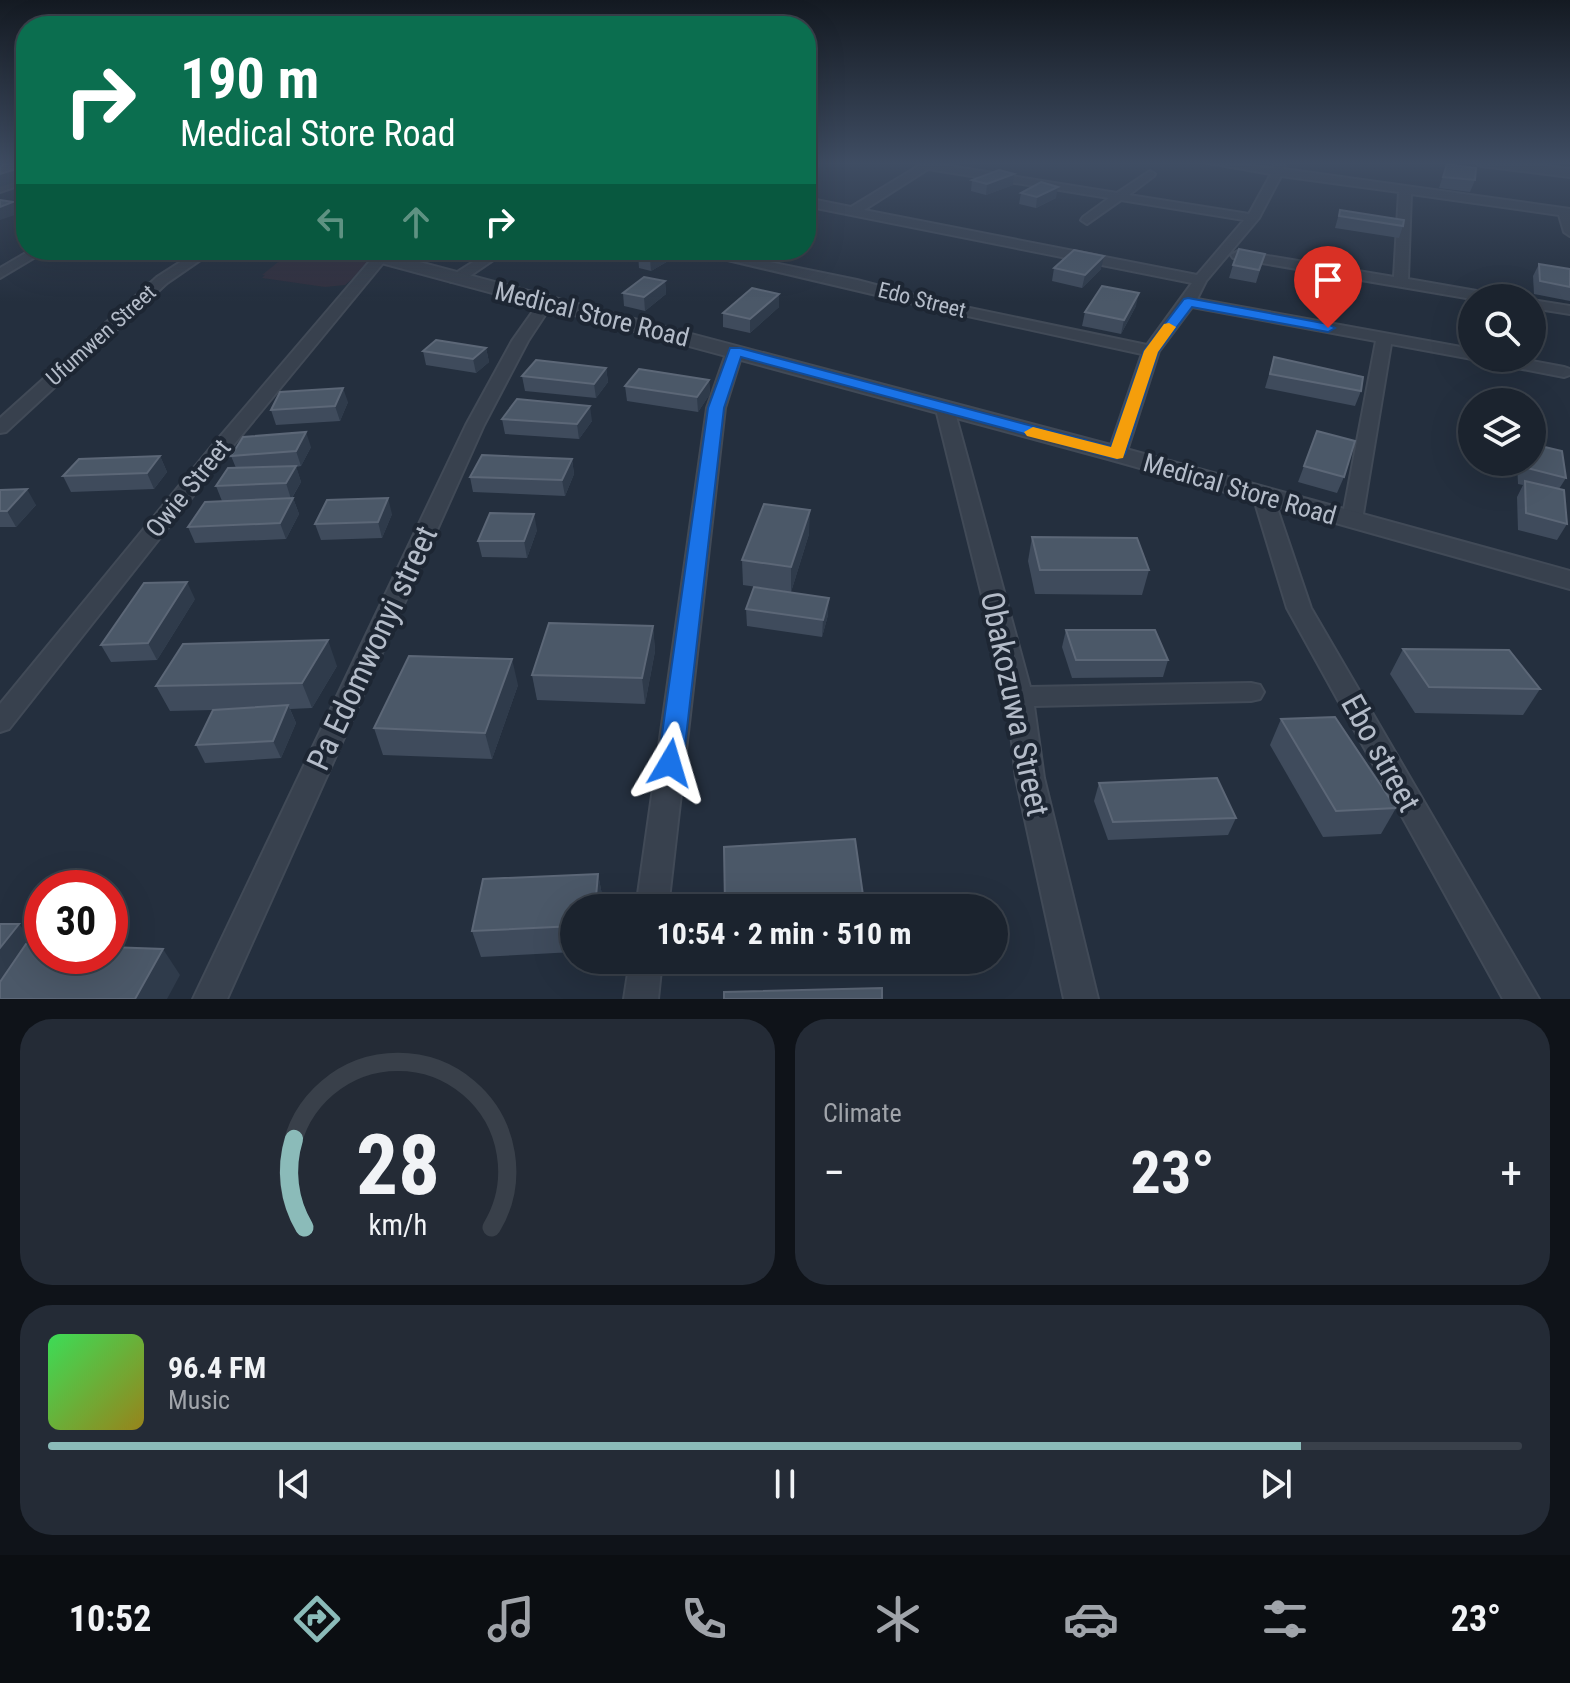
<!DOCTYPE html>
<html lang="en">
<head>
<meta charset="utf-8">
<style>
	:root { --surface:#1b232e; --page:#242b36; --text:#f1f3f6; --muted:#a0a4aa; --line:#39404a; --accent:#8bbbb9 }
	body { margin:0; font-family:"Roboto Condensed",sans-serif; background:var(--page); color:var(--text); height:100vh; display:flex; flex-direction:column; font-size:30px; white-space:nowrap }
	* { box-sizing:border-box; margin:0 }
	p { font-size:26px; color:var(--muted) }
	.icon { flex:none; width:44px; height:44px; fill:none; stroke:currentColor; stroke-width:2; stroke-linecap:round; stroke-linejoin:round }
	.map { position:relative; height:999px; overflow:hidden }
	.sheet { display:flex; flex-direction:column; gap:20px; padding:20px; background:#0f1319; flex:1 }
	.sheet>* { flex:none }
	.hud { position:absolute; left:16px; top:16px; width:800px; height:244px; border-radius:32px; box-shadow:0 8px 32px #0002,0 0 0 2px var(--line); background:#0b6e4f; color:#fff; overflow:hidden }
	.controls { position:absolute; left:1458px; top:284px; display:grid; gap:16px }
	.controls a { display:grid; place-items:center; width:88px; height:88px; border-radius:50%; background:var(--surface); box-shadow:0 8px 32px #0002,0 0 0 2px var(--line); font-size:40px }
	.speed { position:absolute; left:24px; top:870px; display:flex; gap:16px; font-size:40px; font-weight:700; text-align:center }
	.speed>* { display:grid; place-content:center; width:104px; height:104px; border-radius:50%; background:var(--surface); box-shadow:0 8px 32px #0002,0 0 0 2px var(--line); line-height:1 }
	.speed .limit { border:12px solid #d22; background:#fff; color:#111 }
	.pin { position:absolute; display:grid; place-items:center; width:68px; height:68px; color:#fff; margin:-82px -34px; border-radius:50% 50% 50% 0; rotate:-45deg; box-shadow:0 0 8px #0007 }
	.pin .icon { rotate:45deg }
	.me { position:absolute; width:88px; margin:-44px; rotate:7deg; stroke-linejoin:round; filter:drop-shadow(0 0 6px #0008) }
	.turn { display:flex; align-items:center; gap:28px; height:168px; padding:0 32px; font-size:36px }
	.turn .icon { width:104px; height:104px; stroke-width:2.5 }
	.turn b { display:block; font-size:56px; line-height:68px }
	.lanes { display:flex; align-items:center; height:76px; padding:0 32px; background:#0003; justify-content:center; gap:40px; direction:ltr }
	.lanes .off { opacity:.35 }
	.big { font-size:60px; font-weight:700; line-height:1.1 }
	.sheet .tile { flex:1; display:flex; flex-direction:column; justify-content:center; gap:12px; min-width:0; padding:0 28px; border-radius:32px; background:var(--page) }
	.sheet .dial { align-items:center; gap:0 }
	.dial svg { height:208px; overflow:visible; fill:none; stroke:var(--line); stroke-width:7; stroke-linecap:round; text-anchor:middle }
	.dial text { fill:var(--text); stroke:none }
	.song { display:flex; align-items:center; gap:24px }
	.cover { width:96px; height:96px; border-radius:12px; background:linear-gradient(135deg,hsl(130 70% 55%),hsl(50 70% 35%)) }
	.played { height:8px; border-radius:4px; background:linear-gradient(90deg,var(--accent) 85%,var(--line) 85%) }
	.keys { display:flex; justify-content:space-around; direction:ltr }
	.heat { display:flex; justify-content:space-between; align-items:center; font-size:44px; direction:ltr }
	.sheet .tiles { flex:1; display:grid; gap:20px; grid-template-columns:1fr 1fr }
	.tile:last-child { grid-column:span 2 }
	.trip { position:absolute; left:560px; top:894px; width:448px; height:80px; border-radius:40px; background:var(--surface); box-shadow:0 8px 32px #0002,0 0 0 2px var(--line); font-weight:700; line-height:80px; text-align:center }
	.menu { display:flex; height:128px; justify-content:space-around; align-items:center; background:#0b0e12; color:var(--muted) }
	.menu .icon { width:56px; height:56px }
	.menu .selected { color:var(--accent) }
	.menu b { font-size:36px; color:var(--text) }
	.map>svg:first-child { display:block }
	.medical { fill:#32303f }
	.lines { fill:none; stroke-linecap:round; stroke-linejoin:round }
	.minor-casing { stroke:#414a57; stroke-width:4 }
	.tertiary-casing { stroke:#414a57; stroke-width:4 }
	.minor { fill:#38414e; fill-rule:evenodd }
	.tertiary { fill:#38414e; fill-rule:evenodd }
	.wall { fill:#3f4b5c }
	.shaded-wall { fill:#2f3b4b }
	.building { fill:#4b5868; stroke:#5c6777; stroke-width:2 }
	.route { fill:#1a73e8; stroke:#114b97; stroke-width:2 }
	.slow { fill:#f59e0b }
	.labels { text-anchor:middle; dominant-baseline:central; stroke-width:8; stroke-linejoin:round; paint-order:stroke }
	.far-street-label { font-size:22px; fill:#b4bcc9; stroke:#1d2633 }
	.street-label { font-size:26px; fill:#b4bcc9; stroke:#1d2633 }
	.near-street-label { font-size:32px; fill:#b4bcc9; stroke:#1d2633 }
</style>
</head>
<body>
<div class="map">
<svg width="1570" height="999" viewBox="0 0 1570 999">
	<rect width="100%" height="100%" fill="#242f3e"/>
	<polygon class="medical" points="293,250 318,250 374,261 345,285 325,287 262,278 265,275 262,275"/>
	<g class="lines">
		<g class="minor-casing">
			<g id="minor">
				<path d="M925 162 1117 193 1150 171 1155 174 1154 176 1129 195 1249 214 1271 174 1203 162 1273 168 1275 162H1285L1284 169 1570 209V236L1564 232 1559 215 1411 194 1408 279 1494 294 1501 298 1472 299 1233 258 1231 255 1238 251 1394 277 1399 192 1281 176 1259 218 1206 281 1197 299 1472 349V358H1475L1472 359 1391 344 1362 520 1352 526 1342 520 1376 341 1192 307 1159 351 1126 454 1117 460 1108 454 1142 354 940 310 685 250H711L857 280 941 302 1147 345 1192 283 806 206V198L851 207ZM928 169 1109 198 1083 217 1081 220 1087 224 1121 200 1244 220 1197 275 864 210Z"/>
				<polygon points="26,176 26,183 0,192 0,185"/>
				<polygon points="31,250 47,250 0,278 0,268"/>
				<polygon points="199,250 215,250 167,283 6,432 0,433 0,418 157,277"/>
				<polygon points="492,250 508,250 461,282 451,282 451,276"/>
				<polygon points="376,254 388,257 226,454 9,729 0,732 0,704 212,446"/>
				<polygon points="546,299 553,303 528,341 484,425 227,999 193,999 466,425 512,341 541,300"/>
				<polygon points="1532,300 1570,306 1570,314 1532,308"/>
				<polygon points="735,346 743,351 725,408 668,908 636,908 707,408 727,351"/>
				<polygon points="1483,358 1516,358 1564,367 1570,369 1570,375 1564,377 1491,363"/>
				<polygon points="945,404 954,409 1030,687 1251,683 1260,685 1264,692 1260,699 1251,701 1034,706 1044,778 1098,999 1064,999 1016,778 1007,697 936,409"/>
				<polygon points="1263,490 1273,496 1311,608 1539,999 1503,999 1287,608 1253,496"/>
				<polygon points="630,960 662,960 658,999 624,999"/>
			</g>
		</g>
		<g class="tertiary-casing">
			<g id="tertiary">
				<polygon points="1474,162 1514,162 1570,169 1570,177 1481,166"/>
				<polygon points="345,250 374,250 1126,449 1570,571 1570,589 1108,459 348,254"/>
			</g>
		</g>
		<use href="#minor" class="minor"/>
		<use href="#tertiary" class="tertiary"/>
	</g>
	<g class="wall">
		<polygon points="879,162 901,162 900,164"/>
		<polygon points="1447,164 1475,180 1470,192 1439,188"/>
		<polygon points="972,180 1013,185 986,195 971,191"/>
		<polygon points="1021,193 1056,198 1036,208 1019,204"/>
		<polygon points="1340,210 1403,226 1399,238 1335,228"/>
		<polygon points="682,253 651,271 639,268 638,255"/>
		<polygon points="1265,254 1256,283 1229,278 1233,265"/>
		<polygon points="1539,264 1570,269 1570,301 1534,294 1533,276"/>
		<polygon points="1054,268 1101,269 1082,288 1052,281"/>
		<polygon points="665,281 666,294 645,311 624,306 623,293"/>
		<polygon points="779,294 779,307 750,333 723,327 723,313"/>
		<polygon points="1136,306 1121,334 1082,326 1085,312"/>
		<polygon points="486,348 489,362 476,373 426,365 423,351"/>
		<polygon points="1274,357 1361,391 1355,406 1265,388"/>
		<polygon points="606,368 608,382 596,398 525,391 522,376"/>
		<polygon points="709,380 710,394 698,412 627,401 625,386"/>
		<polygon points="348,402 340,421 276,425 271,410"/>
		<polygon points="502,419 592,421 579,439 505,434"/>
		<polygon points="1317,431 1344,477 1337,493 1298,482"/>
		<polygon points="311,447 301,466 296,467 301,482 292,498 293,498 299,514 286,539 195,543 188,527 222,501 216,486 236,468 231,456"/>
		<polygon points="160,456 167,472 154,489 71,492 63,476"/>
		<polygon points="572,459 574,474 565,496 473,492 470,477"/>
		<polygon points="1517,462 1532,462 1566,478 1559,489 1567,524 1557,540 1518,530 1517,497 1523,485 1518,484"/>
		<polygon points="0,490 36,505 16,527 0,527"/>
		<polygon points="392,514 382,538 321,540 315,524"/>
		<polygon points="537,530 527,558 482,557 478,541"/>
		<polygon points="809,534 791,592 743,585 742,560"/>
		<polygon points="1032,537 1149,570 1142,595 1035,594 1028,561"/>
		<polygon points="195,599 157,660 111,662 101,645"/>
		<polygon points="746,609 828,615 822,637 747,626"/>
		<polygon points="653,626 655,651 645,704 537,700 532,675"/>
		<polygon points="1066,630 1168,660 1163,677 1072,678 1062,647"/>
		<polygon points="1403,649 1540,689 1523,715 1415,713 1390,674"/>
		<polygon points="337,666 312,708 290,709 296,723 281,758 205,763 196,745 213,710 170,711 156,686"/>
		<polygon points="518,685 492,759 383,755 374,728"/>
		<polygon points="1281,719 1396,808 1381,834 1323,837 1270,745"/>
		<polygon points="1099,783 1236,818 1228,835 1108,840 1094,801"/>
		<polygon points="724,847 863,895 862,908 725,908"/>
		<polygon points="598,874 603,900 602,908 574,908 574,952 481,957 472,931"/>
	</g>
	<g class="shaded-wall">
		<polygon points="26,166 26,178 0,187 0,174"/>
		<polygon points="1014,174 1013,185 986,195 987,184"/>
		<polygon points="1058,187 1056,198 1036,208 1037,197"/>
		<polygon points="13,202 18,214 0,220 0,207"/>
		<polygon points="665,250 682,250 682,253 651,271 650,258"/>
		<polygon points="1104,256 1101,269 1082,288 1085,275"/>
		<polygon points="665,281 666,294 645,311 644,297"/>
		<polygon points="1139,293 1136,306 1121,334 1124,320"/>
		<polygon points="779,294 779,307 750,333 750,319"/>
		<polygon points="486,348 489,362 476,373 473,359"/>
		<polygon points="606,368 608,382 596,398 594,384"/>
		<polygon points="709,380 710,394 698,412 697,397"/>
		<polygon points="343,388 348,402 340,421 335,406"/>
		<polygon points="590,406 592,421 579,439 577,424"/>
		<polygon points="306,432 311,447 301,466 296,451"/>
		<polygon points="160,456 167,472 154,489 147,473"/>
		<polygon points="572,459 574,474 565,496 562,480"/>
		<polygon points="296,466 301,482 291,499 286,483"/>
		<polygon points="27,489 36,505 16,527 7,511"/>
		<polygon points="293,498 299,514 286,539 280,523"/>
		<polygon points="388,498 392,514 382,538 378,522"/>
		<polygon points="810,510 809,534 791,592 791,567"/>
		<polygon points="534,514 537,530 527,558 524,541"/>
		<polygon points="187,582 195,599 157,660 148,643"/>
		<polygon points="829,598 828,615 822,637 823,620"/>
		<polygon points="653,626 655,651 645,704 642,678"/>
		<polygon points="328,640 337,666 312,708 302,683"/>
		<polygon points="512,659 518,685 492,759 485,733"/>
		<polygon points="288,705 296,723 281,758 273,741"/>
		<polygon points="598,874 603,900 602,908 595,908"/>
		<polygon points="19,924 40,950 0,999 0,948"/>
		<polygon points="163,949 180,975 167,999 135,999"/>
	</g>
	<g class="building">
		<polygon points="13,162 26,162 26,166 0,174 0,166"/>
		<polygon points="1447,164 1476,168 1475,180 1443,177"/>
		<polygon points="999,170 1014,174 987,184 972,180"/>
		<polygon points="1041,182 1058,187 1037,197 1021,193"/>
		<polygon points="0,200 13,202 0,207"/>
		<polygon points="1340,210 1404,220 1403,226 1339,216"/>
		<polygon points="1239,249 1265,254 1259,270 1233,265"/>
		<polygon points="647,250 665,250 650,258 638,255"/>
		<polygon points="1074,250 1104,256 1085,275 1054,268"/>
		<polygon points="1539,264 1570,269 1570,287 1540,281"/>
		<polygon points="644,277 665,281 644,297 623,293"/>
		<polygon points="1102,286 1139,293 1124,320 1085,312"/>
		<polygon points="752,288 779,294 750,319 723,313"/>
		<polygon points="436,340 486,348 473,359 423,351"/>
		<polygon points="1274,357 1363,377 1361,391 1270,374"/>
		<polygon points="536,360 606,368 594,384 522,376"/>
		<polygon points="639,369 709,380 697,397 625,386"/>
		<polygon points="343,388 335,406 271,410 280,392"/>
		<polygon points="517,399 590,406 577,424 502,419"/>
		<polygon points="1317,431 1355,441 1344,477 1304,466"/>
		<polygon points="306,432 296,451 231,456 243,437"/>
		<polygon points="1532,444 1562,451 1566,478 1527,468 1526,462 1532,462"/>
		<polygon points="482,455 572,459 562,480 470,477"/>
		<polygon points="160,456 147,473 63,476 79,459"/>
		<polygon points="296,466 286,483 216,486 228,468"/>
		<polygon points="1525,481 1564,490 1567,524 1526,513"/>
		<polygon points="27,489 7,511 0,511 0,490"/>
		<polygon points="293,498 280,523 188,527 205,502"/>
		<polygon points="388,498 378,522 315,524 327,500"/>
		<polygon points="764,504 810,510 791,567 742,560"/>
		<polygon points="490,513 534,514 524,541 478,541"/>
		<polygon points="1032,537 1137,538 1149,570 1040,570"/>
		<polygon points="187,582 148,643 101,645 144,583"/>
		<polygon points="754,587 829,598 823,620 746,609"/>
		<polygon points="549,623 653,626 642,678 532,675"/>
		<polygon points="1066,630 1155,630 1168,660 1076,660"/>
		<polygon points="328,640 302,683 156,686 183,644"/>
		<polygon points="1403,649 1509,650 1540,689 1429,687"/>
		<polygon points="409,656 512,659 485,733 374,728"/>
		<polygon points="288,705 273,741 196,745 213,710"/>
		<polygon points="1335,717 1396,808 1336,811 1281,719"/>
		<polygon points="1217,778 1236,818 1113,822 1099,783"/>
		<polygon points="855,839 863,895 725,904 724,847"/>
		<polygon points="598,874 595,908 574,908 574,926 472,931 483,879"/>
		<polygon points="0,924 19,924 0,948"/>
		<polygon points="26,944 42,944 42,956 110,956 110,947 163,949 135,999 0,999 0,982"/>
		<polygon points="882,988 882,999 724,999 724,992"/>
	</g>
	<linearGradient id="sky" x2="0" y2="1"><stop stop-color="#141a22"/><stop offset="0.54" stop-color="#3f4d63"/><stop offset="1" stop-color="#3f4d63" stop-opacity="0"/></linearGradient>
	<rect width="1570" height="302" fill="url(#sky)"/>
	<polygon class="route" points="1188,298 1328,324 1335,328 1328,332 1192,307 1158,352 1125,454 1117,459 741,357 724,408 683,763 679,770 670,773 661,770 658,763 708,408 730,348 740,348 1111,447 1144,351 1184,299"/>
	<polygon class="slow" points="1169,323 1176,327 1158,352 1123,458 1117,459 1027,436 1024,432 1033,427 1111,447 1144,351 1164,324"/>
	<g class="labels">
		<g class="far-street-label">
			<text transform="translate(922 300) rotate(14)">Edo Street</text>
			<text transform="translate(101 335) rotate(-42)">Ufumwen Street</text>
		</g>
		<g class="street-label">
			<text transform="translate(592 314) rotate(14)">Medical Store Road</text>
			<text transform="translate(188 488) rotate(-51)">Owie Street</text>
			<text transform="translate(1240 489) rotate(16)">Medical Store Road</text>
		</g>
		<g class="near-street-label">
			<text transform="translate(372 648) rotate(-65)">Pa Edomwonyi street</text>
			<text transform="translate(1015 704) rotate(78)">Obakozuwa Street</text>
			<text transform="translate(1381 753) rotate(61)">Ebo street</text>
		</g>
	</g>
</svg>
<div class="controls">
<a><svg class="icon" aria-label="search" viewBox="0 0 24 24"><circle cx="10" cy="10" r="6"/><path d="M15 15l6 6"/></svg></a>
<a><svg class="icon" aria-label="layers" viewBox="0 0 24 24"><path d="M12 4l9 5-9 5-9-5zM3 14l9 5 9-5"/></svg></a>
</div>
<div class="speed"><div class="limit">30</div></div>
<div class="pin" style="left:1328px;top:328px;background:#d93025"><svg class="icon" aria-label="arrive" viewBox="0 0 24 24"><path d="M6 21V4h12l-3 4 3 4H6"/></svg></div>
<svg class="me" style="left:670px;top:763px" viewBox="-20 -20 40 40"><path d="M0-17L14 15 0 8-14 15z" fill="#1a73e8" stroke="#fff" stroke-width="4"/></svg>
<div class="trip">10:54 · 2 min · 510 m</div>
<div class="hud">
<div class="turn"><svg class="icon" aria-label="right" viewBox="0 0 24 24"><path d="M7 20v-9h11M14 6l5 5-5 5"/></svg><div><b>190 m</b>Medical Store Road</div></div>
<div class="lanes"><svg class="icon off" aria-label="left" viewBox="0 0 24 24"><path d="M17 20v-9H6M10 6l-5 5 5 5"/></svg><svg class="icon off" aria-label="ahead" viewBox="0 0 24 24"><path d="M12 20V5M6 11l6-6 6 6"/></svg><svg class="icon" aria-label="right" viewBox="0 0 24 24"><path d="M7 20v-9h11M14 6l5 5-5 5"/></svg></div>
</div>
</div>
<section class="sheet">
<div class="tiles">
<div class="tile dial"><svg viewBox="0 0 100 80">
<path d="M14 69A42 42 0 1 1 86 69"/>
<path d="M14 69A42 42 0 0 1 10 35" stroke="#8bbbb9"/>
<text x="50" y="56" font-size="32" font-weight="700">28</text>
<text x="50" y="72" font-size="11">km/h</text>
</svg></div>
<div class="tile"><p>Climate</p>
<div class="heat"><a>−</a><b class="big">23°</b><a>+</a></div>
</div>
<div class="tile">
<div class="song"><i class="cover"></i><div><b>96.4 FM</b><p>Music</p></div></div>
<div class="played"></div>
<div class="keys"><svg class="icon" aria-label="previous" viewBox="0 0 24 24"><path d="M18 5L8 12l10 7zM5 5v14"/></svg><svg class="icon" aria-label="pause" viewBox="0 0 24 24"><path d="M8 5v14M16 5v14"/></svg><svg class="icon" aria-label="next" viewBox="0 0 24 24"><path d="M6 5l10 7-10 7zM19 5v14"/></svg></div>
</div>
</div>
</section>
<nav class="menu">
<b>10:52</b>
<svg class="icon selected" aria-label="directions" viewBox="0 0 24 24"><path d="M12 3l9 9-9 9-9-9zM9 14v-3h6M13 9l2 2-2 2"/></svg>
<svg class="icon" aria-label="music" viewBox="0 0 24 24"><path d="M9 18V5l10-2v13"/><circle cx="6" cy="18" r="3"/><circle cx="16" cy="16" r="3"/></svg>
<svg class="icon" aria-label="phone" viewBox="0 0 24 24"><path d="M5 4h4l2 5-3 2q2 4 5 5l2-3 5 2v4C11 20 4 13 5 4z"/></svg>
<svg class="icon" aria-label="climate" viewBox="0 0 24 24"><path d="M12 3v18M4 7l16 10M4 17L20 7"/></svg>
<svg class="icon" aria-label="car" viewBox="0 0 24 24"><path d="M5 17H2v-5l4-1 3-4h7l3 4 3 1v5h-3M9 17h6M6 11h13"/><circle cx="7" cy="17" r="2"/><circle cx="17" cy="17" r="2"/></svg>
<svg class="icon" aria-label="filters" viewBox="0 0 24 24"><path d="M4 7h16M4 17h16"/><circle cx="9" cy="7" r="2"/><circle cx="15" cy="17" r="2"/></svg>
<b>23°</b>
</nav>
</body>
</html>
